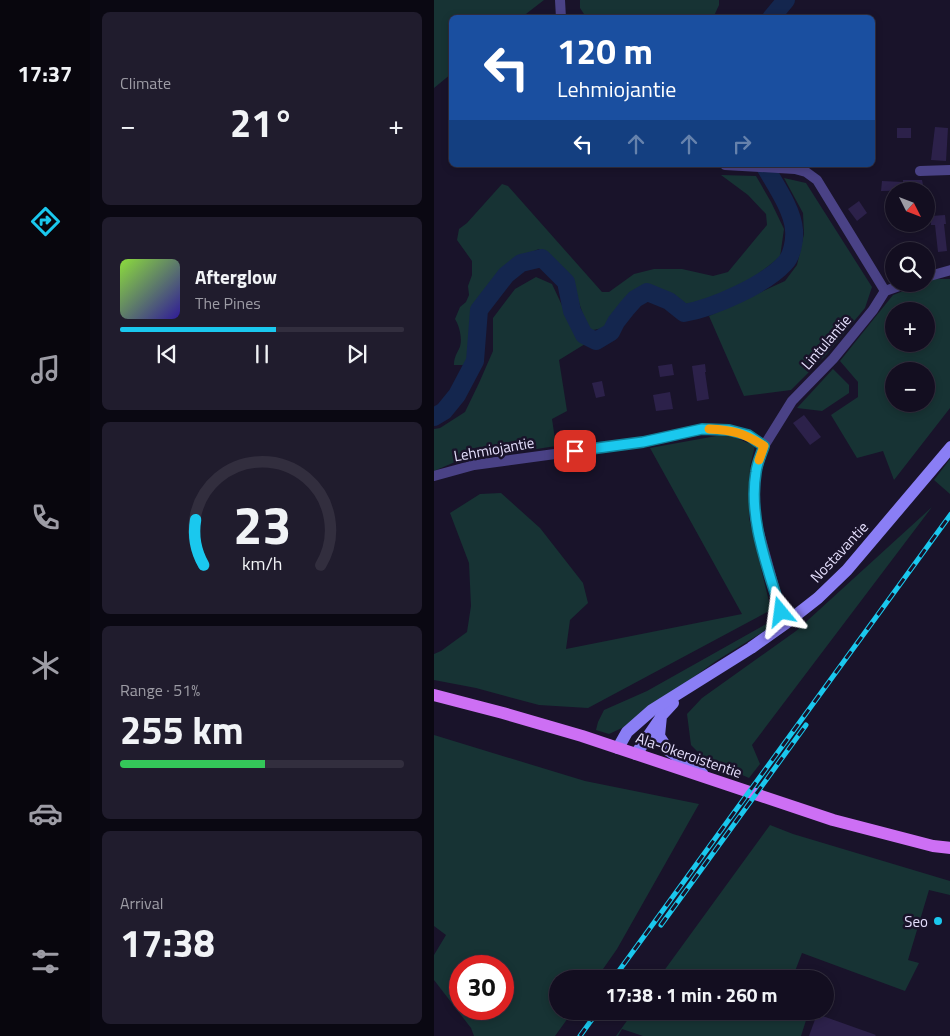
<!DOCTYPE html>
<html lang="en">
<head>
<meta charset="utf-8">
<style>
	:root { --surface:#130e20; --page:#201c2d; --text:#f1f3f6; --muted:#9d9ca5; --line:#322e3e; --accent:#1ac8ee }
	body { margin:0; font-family:"Titillium Web",sans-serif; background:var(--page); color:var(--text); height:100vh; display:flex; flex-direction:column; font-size:19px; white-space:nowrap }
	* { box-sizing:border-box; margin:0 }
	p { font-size:16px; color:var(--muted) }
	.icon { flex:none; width:28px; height:28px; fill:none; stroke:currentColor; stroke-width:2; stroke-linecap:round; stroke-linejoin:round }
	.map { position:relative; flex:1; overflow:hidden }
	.panel { display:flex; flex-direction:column; gap:12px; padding:12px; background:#0a0812; width:344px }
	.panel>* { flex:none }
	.banner { position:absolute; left:15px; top:15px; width:426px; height:152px; border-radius:8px; box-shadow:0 2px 8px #0003,0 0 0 1px var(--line); background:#1a4fa0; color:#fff; overflow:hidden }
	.needle { width:32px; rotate:132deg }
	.controls { position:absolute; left:451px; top:182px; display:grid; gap:10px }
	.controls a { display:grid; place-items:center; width:50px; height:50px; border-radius:50%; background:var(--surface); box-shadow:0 2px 8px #0003,0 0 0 1px var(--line); font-size:25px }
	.speed { position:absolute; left:15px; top:955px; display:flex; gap:10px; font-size:25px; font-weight:700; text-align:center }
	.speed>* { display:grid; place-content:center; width:65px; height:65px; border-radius:50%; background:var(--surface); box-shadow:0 2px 8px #0003,0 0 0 1px var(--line); line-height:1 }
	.speed .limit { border:8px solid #d22; background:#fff; color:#111 }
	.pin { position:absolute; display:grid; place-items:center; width:42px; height:42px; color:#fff; margin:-21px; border-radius:10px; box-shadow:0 2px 8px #0006 }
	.me { position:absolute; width:55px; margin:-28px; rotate:344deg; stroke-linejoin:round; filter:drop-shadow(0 0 4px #0008) }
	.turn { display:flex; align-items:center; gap:18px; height:105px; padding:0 25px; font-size:22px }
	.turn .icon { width:65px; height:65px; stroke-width:2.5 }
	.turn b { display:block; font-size:35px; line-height:42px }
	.lanes { display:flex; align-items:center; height:48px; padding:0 25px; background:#0003; justify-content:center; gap:25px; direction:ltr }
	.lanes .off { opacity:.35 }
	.big { font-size:38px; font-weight:700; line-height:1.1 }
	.panel .tile { flex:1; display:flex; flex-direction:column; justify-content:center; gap:8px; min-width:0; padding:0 18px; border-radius:8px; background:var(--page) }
	.panel .dial { align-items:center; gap:0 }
	.dial svg { height:130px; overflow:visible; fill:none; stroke:var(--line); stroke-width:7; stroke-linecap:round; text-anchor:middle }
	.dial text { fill:var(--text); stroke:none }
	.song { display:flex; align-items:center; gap:15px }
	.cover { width:60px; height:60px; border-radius:8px; background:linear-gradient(135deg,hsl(90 70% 55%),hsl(250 70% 35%)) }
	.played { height:5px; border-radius:2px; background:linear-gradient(90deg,var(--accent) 55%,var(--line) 55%) }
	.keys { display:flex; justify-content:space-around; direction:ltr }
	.heat { display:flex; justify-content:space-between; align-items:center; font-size:28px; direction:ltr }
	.charge { height:8px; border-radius:4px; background:linear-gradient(90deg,#34c759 51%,var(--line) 0) }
	.trip { position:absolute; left:115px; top:970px; width:285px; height:50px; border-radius:25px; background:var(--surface); box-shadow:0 2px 8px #0003,0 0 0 1px var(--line); font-weight:700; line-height:50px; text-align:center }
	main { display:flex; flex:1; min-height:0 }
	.tabs { display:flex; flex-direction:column; width:90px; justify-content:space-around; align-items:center; background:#08060d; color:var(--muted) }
	.tabs .icon { width:35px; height:35px }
	.tabs .active { color:var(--accent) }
	.tabs b { font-size:22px; color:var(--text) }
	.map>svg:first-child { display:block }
	.green { fill:#173334; fill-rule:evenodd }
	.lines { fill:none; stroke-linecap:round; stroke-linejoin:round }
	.river { stroke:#14264e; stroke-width:18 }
	.building { fill:#2c214a }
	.street { stroke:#4a4286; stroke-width:10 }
	.secondary { stroke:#8a7ef5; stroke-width:12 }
	.primary { stroke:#cd6ff4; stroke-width:12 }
	.rail-casing { stroke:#1ac8ee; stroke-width:5 }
	.rail { stroke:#19132a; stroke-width:3; stroke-dasharray:9; stroke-linecap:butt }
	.route-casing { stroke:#11829b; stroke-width:12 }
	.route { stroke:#1ac8ee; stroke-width:9 }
	.slow { stroke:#f59e0b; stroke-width:9 }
	.poi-dot { fill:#1ac8ee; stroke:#19132a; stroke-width:2 }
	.labels { text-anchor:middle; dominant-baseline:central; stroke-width:5; stroke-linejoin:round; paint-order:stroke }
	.street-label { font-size:15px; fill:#e5dffd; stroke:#19132a }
	.poi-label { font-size:15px; fill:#e5dffd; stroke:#19132a; text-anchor:end }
</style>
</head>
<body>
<main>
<nav class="tabs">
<b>17:37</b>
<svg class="icon active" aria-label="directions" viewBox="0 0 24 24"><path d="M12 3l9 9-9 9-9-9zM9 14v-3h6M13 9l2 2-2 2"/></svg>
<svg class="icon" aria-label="music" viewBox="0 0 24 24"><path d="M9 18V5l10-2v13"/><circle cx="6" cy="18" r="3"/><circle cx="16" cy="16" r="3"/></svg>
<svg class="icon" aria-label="phone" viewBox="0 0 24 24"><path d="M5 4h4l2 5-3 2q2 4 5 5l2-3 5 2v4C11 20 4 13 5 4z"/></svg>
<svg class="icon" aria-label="climate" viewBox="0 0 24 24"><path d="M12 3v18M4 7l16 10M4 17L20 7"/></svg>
<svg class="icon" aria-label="car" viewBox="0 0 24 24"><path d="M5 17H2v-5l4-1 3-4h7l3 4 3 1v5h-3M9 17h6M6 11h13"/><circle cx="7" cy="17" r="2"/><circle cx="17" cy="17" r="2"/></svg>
<svg class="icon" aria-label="filters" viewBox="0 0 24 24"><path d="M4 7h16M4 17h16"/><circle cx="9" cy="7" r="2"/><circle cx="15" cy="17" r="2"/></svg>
</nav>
<section class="panel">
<div class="tile"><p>Climate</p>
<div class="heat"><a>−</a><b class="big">21°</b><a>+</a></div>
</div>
<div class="tile">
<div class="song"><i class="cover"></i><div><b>Afterglow</b><p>The Pines</p></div></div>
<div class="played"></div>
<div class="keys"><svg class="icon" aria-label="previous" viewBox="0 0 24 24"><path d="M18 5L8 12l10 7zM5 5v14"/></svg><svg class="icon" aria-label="pause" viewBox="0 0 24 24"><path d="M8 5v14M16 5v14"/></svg><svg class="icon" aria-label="next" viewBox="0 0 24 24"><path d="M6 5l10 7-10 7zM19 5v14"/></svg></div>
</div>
<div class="tile dial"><svg viewBox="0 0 100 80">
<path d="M14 69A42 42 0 1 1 86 69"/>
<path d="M14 69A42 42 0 0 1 9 41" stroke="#1ac8ee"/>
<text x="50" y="56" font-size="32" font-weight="700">23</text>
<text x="50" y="72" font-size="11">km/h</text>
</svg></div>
<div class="tile"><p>Range · 51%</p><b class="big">255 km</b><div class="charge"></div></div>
<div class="tile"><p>Arrival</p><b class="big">17:38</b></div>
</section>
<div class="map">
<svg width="517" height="1036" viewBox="0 0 517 1036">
	<rect width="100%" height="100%" fill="#19132a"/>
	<g class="green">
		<polygon points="0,0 110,0 88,17 18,18 17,74 0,88"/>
		<polygon points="146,0 285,0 285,5 279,18 152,17 146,8"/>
		<path d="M287 175 322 176 337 202 350 229 346 257 311 284 261 303 251 304 242 296 213 286 196 294 173 327 155 331 138 283 105 249 90 255 64 274 42 305 34 365H20C20 358 22 355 25 349 29 341 26 327 21 319L26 307 32 302 35 295 34 286 38 275V261L23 240 25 229 33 223 68 184 74 186 168 292H175L200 274 220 269H248L279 276 294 272 333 225 332 214 314 195Z"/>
		<polygon points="350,178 372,183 438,287 431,308 392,355 357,390 310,396 275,316 351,281 363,265 370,234 369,213"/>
		<polygon points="102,277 118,284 140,331 151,344 125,360 133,411 118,419 122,446 21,462 0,471 0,429 6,428 31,412 45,383 59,351 59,318 81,289"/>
		<path d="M500 279H516V408L460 480 449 451 423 458 397 415 424 397V382L406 361 459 295ZM460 311H492V344H460ZM460 371H492V404H460Z"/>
		<polygon points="399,369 415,385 415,393 388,411 363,408"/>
		<polygon points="293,434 321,446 316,466 315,518 337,610 154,708 105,705 42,688 0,680 0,654 7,651 33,632 37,606 35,563 16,513 46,494 67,493 106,528 149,583 154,603 136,620 132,649 308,614 216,448"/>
		<polygon points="516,459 516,494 500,480"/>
		<polygon points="498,507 318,745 326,764 315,778 270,758 257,745 253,714 268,698 362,631"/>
		<polygon points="334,623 337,624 332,630 282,661 190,727 175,734 162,730 164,722 170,710 213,691"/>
		<path d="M0 735 151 781 265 804 183 949 162 979H124V1011H139L121 1036H40L37 1028 0 980V955L12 935 0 926ZM26 966H69V1009H26Z"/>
		<polygon points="336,825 359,834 516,881 516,895 495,890 474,960 485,963 471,991 368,953 358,979 224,979"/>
		<polygon points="200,1011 375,1011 367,1036 209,1036 188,1029 184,1036 182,1036"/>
	</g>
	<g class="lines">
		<g class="river">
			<polyline points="337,18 352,0"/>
			<path d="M0 417 10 411 23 395 41 361 45 310 72 275 87 263 108 258 132 282 138 311 150 335 162 341 177 332 182 322 193 308 201 299 213 292 235 301 250 313C279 308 331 285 351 263 358 256 361 240 360 230 359 210 340 183 330 165"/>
		</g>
	</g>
	<g class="building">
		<polygon points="501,127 514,128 512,161 497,160"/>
		<rect x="463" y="128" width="14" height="10"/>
		<polygon points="469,180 488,180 490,190 447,191 448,181 469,182"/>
		<polygon points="425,201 433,213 423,221 414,209"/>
		<polygon points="511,215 512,224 510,224 513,251 504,252 501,225 497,225 497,216"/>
		<polygon points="238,364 240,375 226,377 224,366"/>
		<polygon points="271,364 272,372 271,372 275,399 263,401 258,366"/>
		<polygon points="168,381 171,396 162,398 158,383"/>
		<polygon points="236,392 239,409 222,411 219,395"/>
		<polygon points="370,415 387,437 376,445 359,423"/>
		<polygon points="383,1014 442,1035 441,1036 375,1036"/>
	</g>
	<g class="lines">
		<g class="street">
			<polyline points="126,0 127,18"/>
			<polyline points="291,165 361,169 372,172 383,180 451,291 439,310 399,359 358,401 330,446 322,472 320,502 323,525 347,612 352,623"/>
			<polyline points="486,171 517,170"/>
			<polyline points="492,277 517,270"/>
			<polyline points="451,291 471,284"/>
			<polyline points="0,476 40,465 209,442 268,429 295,430 314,435 330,446"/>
		</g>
		<g class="secondary">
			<polyline points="239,703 227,716 225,736 234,750 268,773"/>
			<polyline points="184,748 193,732 218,710 317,648 352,623 384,598 413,570 517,447"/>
			<polyline points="202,754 226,719"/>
		</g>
		<polyline class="primary" points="0,695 69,713 148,736 399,820 499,846 517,848"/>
		<g class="rail-casing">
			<g id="rail">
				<polyline points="227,925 372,725"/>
				<polyline points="179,979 517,514"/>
				<polyline points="146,1036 164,1011"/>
			</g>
		</g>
		<use href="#rail" class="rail"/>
	</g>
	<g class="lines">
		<g class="route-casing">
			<path id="route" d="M141 451 209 442 268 429 295 430 314 435 330 446C327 455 323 463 322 472 314 519 334 568 347 612"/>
		</g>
		<use href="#route" class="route"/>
		<path class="slow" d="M275 429C299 430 310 433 330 446L325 460"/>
	</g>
	<circle class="poi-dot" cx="504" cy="921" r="5"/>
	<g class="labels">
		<g class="street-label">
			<text transform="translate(392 342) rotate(-49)">Lintulantie</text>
			<text transform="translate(60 449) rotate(-10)">Lehmiojantie</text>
			<text transform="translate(405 552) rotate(-47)">Nostavantie</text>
			<text transform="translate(255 755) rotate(19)">Ala-Okeroistentie</text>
		</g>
		<g class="poi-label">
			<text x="494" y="921">Seo</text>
		</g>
	</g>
</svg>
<div class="controls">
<a><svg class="needle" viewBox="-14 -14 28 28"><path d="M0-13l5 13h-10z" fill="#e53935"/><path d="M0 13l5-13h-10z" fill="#9d9ca5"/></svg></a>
<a><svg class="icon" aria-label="search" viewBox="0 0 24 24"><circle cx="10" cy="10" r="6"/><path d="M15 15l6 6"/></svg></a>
<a>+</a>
<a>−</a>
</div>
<div class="speed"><div class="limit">30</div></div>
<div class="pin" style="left:141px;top:451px;background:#d93025"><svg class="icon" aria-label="arrive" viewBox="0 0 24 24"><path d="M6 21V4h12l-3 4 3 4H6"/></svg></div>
<svg class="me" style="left:347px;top:612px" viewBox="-20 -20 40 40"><path d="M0-17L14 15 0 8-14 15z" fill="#1ac8ee" stroke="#fff" stroke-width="4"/></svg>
<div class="trip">17:38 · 1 min · 260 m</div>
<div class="banner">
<div class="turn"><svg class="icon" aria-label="left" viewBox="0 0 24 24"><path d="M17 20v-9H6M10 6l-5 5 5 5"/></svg><div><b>120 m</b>Lehmiojantie</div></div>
<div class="lanes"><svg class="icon" aria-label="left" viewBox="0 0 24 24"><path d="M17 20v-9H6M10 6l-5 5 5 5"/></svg><svg class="icon off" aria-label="ahead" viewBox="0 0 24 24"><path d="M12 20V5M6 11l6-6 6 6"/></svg><svg class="icon off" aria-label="ahead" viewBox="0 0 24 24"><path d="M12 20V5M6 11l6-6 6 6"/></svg><svg class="icon off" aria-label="right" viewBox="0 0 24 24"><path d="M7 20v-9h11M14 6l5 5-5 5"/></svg></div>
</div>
</div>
</main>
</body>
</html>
